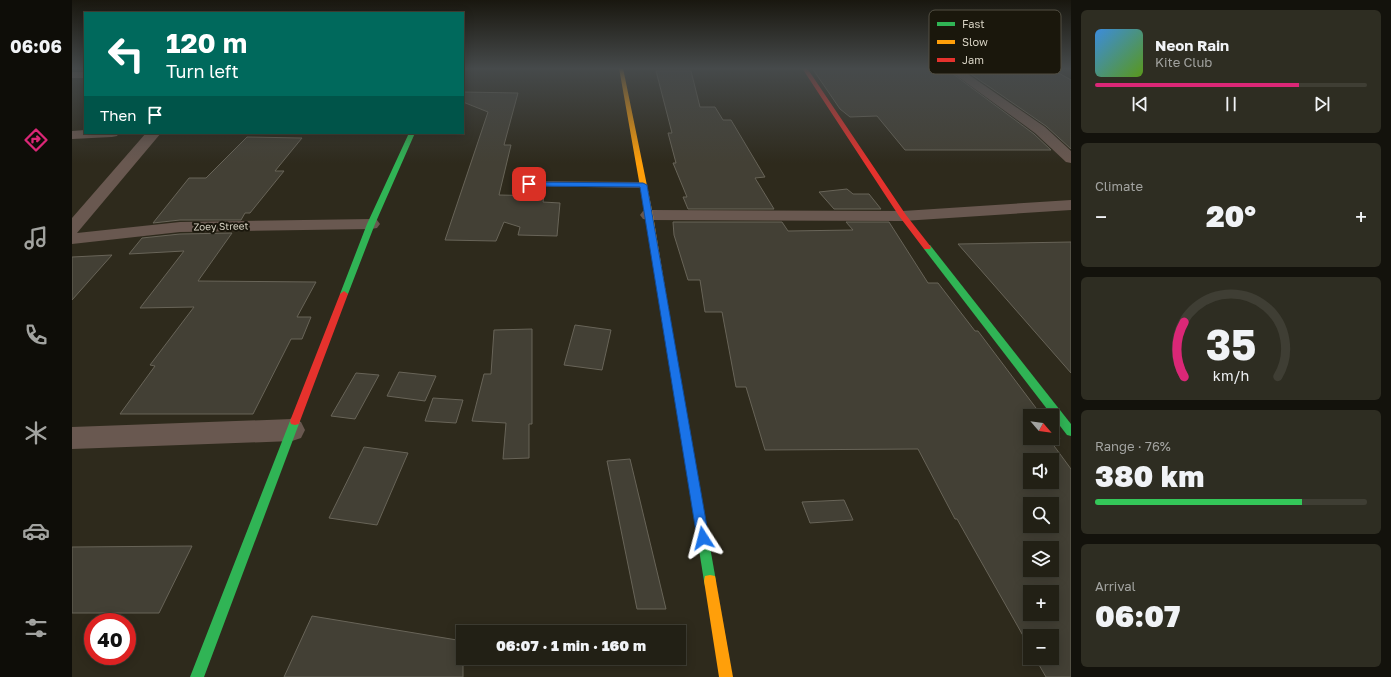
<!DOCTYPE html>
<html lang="en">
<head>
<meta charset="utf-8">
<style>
	:root { --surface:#222015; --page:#2e2d22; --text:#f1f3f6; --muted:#a2a3a0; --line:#3f3e34; --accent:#db2777 }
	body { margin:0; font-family:"Golos Text",sans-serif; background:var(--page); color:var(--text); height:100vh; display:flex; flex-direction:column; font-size:15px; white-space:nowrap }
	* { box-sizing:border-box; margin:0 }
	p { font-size:13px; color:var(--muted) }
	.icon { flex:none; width:22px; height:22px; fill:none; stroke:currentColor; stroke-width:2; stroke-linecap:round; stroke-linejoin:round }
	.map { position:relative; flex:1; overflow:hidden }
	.drawer { display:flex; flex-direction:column; gap:10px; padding:10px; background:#13120c; width:320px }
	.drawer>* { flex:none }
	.top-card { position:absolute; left:12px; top:12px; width:380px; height:122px; border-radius:0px; box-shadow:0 2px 10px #0003,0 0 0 1px var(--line); background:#00695c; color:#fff; overflow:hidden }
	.needle { width:26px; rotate:118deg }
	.fabs { position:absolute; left:951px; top:409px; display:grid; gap:8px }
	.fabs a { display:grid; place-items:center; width:36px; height:36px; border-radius:0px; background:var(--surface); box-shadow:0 2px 10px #0003,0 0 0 1px var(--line); font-size:20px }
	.speed { position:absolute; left:12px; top:613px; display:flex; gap:8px; font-size:20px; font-weight:700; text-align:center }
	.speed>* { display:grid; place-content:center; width:52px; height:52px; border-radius:50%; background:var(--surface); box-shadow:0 2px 10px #0003,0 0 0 1px var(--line); line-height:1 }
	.speed .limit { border:6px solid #d22; background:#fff; color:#111 }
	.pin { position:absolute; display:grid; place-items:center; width:34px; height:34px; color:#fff; margin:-17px; border-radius:8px; box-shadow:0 2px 6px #0006 }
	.me { position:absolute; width:44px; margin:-22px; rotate:351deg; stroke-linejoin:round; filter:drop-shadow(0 0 3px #0008) }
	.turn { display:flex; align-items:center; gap:14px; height:84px; padding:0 16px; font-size:18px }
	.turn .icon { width:52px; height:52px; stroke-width:2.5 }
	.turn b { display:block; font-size:28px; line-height:34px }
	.then { display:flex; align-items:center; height:38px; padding:0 16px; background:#0003; gap:8px; font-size:15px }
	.big { font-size:30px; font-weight:800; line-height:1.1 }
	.drawer .card { flex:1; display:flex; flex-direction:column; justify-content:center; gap:6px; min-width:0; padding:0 14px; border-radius:6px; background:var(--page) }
	.drawer .dial { align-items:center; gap:0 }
	.dial svg { height:104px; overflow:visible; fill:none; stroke:var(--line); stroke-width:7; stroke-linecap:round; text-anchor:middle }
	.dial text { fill:var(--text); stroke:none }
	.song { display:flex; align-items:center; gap:12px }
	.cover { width:48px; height:48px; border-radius:6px; background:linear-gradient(135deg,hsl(210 70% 55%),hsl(90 70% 35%)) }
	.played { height:4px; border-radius:2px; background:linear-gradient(90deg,var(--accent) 75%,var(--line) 75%) }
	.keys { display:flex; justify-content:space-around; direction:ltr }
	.heat { display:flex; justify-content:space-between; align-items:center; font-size:22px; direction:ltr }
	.charge { height:6px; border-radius:3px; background:linear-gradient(90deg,#34c759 76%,var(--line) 0) }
	.trip { position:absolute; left:384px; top:625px; width:230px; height:40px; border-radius:0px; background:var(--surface); box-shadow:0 2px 10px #0003,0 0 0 1px var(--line); font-weight:800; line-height:40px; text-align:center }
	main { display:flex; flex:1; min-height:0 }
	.dock { display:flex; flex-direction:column; width:72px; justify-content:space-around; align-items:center; background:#0e0d08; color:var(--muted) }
	.dock .icon { width:28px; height:28px }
	.dock .selected { color:var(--accent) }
	.dock b { font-size:18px; color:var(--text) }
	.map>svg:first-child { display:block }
	.building { fill:#434035; stroke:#686458; fill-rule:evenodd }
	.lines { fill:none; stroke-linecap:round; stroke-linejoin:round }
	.lane { fill:#695850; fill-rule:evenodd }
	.street { fill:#695850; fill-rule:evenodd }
	.fast { fill:#30b455; fill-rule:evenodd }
	.slow { fill:#ff9f0a; fill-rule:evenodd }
	.jam { fill:#e5322d; fill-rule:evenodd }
	.route { fill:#1a73e8; stroke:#114b97 }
	.labels { text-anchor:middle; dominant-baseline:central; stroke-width:4; stroke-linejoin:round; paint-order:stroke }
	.street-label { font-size:10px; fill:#d6d1c2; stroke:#1a170c }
	.key { fill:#1a170c; stroke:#524f43; stroke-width:1 }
	.key-label { font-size:11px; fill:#d6d1c2 }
</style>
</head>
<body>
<main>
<nav class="dock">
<b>06:06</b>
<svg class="icon selected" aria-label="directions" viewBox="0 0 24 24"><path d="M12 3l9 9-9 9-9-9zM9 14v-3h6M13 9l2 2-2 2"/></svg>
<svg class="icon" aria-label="music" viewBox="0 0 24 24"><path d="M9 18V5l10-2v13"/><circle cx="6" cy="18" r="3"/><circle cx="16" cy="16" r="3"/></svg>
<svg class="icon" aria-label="phone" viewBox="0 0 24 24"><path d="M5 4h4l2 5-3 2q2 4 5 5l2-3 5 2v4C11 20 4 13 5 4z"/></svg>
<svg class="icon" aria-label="climate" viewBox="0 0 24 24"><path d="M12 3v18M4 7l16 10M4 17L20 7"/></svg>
<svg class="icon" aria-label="car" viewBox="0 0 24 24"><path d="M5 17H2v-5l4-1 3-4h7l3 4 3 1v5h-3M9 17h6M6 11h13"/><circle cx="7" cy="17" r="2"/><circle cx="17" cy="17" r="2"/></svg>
<svg class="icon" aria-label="filters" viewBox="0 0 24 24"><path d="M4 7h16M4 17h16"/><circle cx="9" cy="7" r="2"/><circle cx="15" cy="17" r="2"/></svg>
</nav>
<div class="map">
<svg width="999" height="677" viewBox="0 0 999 677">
	<rect width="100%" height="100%" fill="#2e2a1c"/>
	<g class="building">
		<polygon points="740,68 873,68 962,134 979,150 833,150 805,116 778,117 768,109"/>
		<polygon points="890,68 978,68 999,80 999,149 974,126"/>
		<polygon points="584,71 619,71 628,107 643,107 651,120 659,120 693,177 683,178 702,209 616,209 611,197 615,197 601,163 604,163 596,133 600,133"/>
		<polygon points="391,92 446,93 432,145 439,145 427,195 472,196 471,202 488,203 485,236 446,235 448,227 432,222 424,241 373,240 416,112 391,102"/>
		<polygon points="175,137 230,138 203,171 212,171 178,213 173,213 169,220 108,220 81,223 117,178 134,178"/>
		<polygon points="775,189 781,194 797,194 809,209 762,209 747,192"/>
		<path d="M601 222H710L716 231 781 230 774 222H817L856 283H866L903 331H906L970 416H958V438H980V428L988 439H977L999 469V677H974L963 658H980V636H958V648L885 519H883L846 449 693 450 674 387H664L650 312H633L628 280H616L602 235ZM958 460H980V482H958ZM958 504H980V526H958ZM958 548H980V570H958ZM958 592H980V614H958Z"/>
		<polygon points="160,233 126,281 244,282 225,317 239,317 230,339 219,339 181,414 48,414 83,366 78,365 122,307 68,308 112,251 57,254 70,238 108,234"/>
		<polygon points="999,242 999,373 886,244"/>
		<polygon points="40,255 0,300 0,257"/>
		<polygon points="503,325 539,330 530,370 492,365"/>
		<polygon points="460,329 460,424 457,424 457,458 431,459 434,423 400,421 412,374 419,374 422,330"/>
		<polygon points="327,372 364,376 353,401 315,396"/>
		<polygon points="284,373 307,375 283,419 259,416"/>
		<polygon points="361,398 391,400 384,423 353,421"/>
		<polygon points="292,447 336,453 305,525 257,518"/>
		<polygon points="558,459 594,609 565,609 535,461"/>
		<polygon points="772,500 781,520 738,523 730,502"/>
		<polygon points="120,546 87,613 0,613 0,547"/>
		<polygon points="240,616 391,641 391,677 212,677"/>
	</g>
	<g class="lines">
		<polygon class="lane" points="457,181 571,182 576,185 571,188 453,186 452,184 453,182"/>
		<g class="street">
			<polygon points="874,68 887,68 973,127 999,151 999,163 994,162 963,133"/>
			<rect x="0" y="72" width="13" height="6"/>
			<polygon points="13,130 13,133 47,133 45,136 40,137 0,139 0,131"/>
			<polygon points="74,133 89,133 5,233 108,222 299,219 305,220 308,224 305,228 299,229 108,232 0,244 0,218"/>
			<polygon points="999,200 999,210 831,221 577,220 571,219 568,215 571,211 577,210 831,211"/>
			<polygon points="220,419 229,422 233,430 229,438 220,441 0,449 0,427"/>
		</g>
		<g class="fast">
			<polygon points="337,133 343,133 303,224 276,294 272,297 269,296 268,294 295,224"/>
			<polygon points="852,245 858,245 999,424 999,436 995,435 852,249"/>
			<polygon points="597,333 601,336 644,581 643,586 638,587 633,586 632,581 593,336"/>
			<polygon points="223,417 227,418 228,421 132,677 118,677 218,421 219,418"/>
		</g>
		<g class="slow">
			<polygon points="547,68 551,68 581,215 601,336 597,339 593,336 573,215"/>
			<polygon points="638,575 643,576 644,581 661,677 647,677 632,581 633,576"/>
		</g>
		<g class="jam">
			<polygon points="730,68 735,68 834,215 859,247 858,249 852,249 827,216"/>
			<polygon points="272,291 276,294 228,421 227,424 223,425 219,424 218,421 268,294"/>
		</g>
	</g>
	<linearGradient id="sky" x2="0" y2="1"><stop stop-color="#19170f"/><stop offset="0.42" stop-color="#464a4b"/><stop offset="1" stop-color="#464a4b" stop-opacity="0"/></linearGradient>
	<rect width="999" height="163" fill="url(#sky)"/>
	<polygon class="route" points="455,182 571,183 575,185 637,538 636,543 631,545 627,543 625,538 568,187 457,186 455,185"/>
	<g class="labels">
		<g class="street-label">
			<text transform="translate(149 226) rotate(-1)">Zoey Street</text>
		</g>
	</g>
	<rect x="857" y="10" width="132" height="64" rx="6" class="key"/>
	<rect x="865" y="22" width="18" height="4" fill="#30b455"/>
	<rect x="865" y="40" width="18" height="4" fill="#ff9f0a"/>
	<rect x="865" y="58" width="18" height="4" fill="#e5322d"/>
	<g class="key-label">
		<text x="890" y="28">Fast</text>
		<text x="890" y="46">Slow</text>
		<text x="890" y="64">Jam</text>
	</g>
</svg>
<div class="fabs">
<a><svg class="needle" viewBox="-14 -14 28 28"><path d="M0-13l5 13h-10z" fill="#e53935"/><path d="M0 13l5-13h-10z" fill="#a2a3a0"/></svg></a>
<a><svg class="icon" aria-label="sound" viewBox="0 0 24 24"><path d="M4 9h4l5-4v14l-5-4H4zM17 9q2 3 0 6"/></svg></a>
<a><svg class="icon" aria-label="search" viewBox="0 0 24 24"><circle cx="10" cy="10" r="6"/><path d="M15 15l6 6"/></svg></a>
<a><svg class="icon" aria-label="layers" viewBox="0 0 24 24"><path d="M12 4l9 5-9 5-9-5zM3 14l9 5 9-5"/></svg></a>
<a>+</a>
<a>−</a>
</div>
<div class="speed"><div class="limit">40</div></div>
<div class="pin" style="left:457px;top:184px;background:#d93025"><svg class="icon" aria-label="arrive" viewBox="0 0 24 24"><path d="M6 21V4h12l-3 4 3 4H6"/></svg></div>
<svg class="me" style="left:631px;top:538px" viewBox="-20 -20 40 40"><path d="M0-17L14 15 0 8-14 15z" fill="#1a73e8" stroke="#fff" stroke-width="4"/></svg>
<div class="trip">06:07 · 1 min · 160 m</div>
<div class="top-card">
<div class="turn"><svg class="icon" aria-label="left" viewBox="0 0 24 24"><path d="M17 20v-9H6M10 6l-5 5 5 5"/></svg><div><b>120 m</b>Turn left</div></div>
<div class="then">Then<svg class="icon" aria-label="arrive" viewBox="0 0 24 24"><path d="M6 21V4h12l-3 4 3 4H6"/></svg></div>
</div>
</div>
<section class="drawer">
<div class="card">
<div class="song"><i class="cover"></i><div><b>Neon Rain</b><p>Kite Club</p></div></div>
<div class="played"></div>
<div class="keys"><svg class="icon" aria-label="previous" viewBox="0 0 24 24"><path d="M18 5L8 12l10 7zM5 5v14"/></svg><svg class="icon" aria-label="pause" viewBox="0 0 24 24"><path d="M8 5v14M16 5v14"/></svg><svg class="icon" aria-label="next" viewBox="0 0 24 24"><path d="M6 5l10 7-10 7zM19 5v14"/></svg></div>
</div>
<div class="card"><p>Climate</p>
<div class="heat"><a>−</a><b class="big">20°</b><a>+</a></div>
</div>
<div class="card dial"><svg viewBox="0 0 100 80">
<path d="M14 69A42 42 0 1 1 86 69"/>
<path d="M14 69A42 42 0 0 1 14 27" stroke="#db2777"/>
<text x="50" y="56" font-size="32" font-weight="700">35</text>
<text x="50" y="72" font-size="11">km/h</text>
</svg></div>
<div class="card"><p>Range · 76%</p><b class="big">380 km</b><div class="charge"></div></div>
<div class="card"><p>Arrival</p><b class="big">06:07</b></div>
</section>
</main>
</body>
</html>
